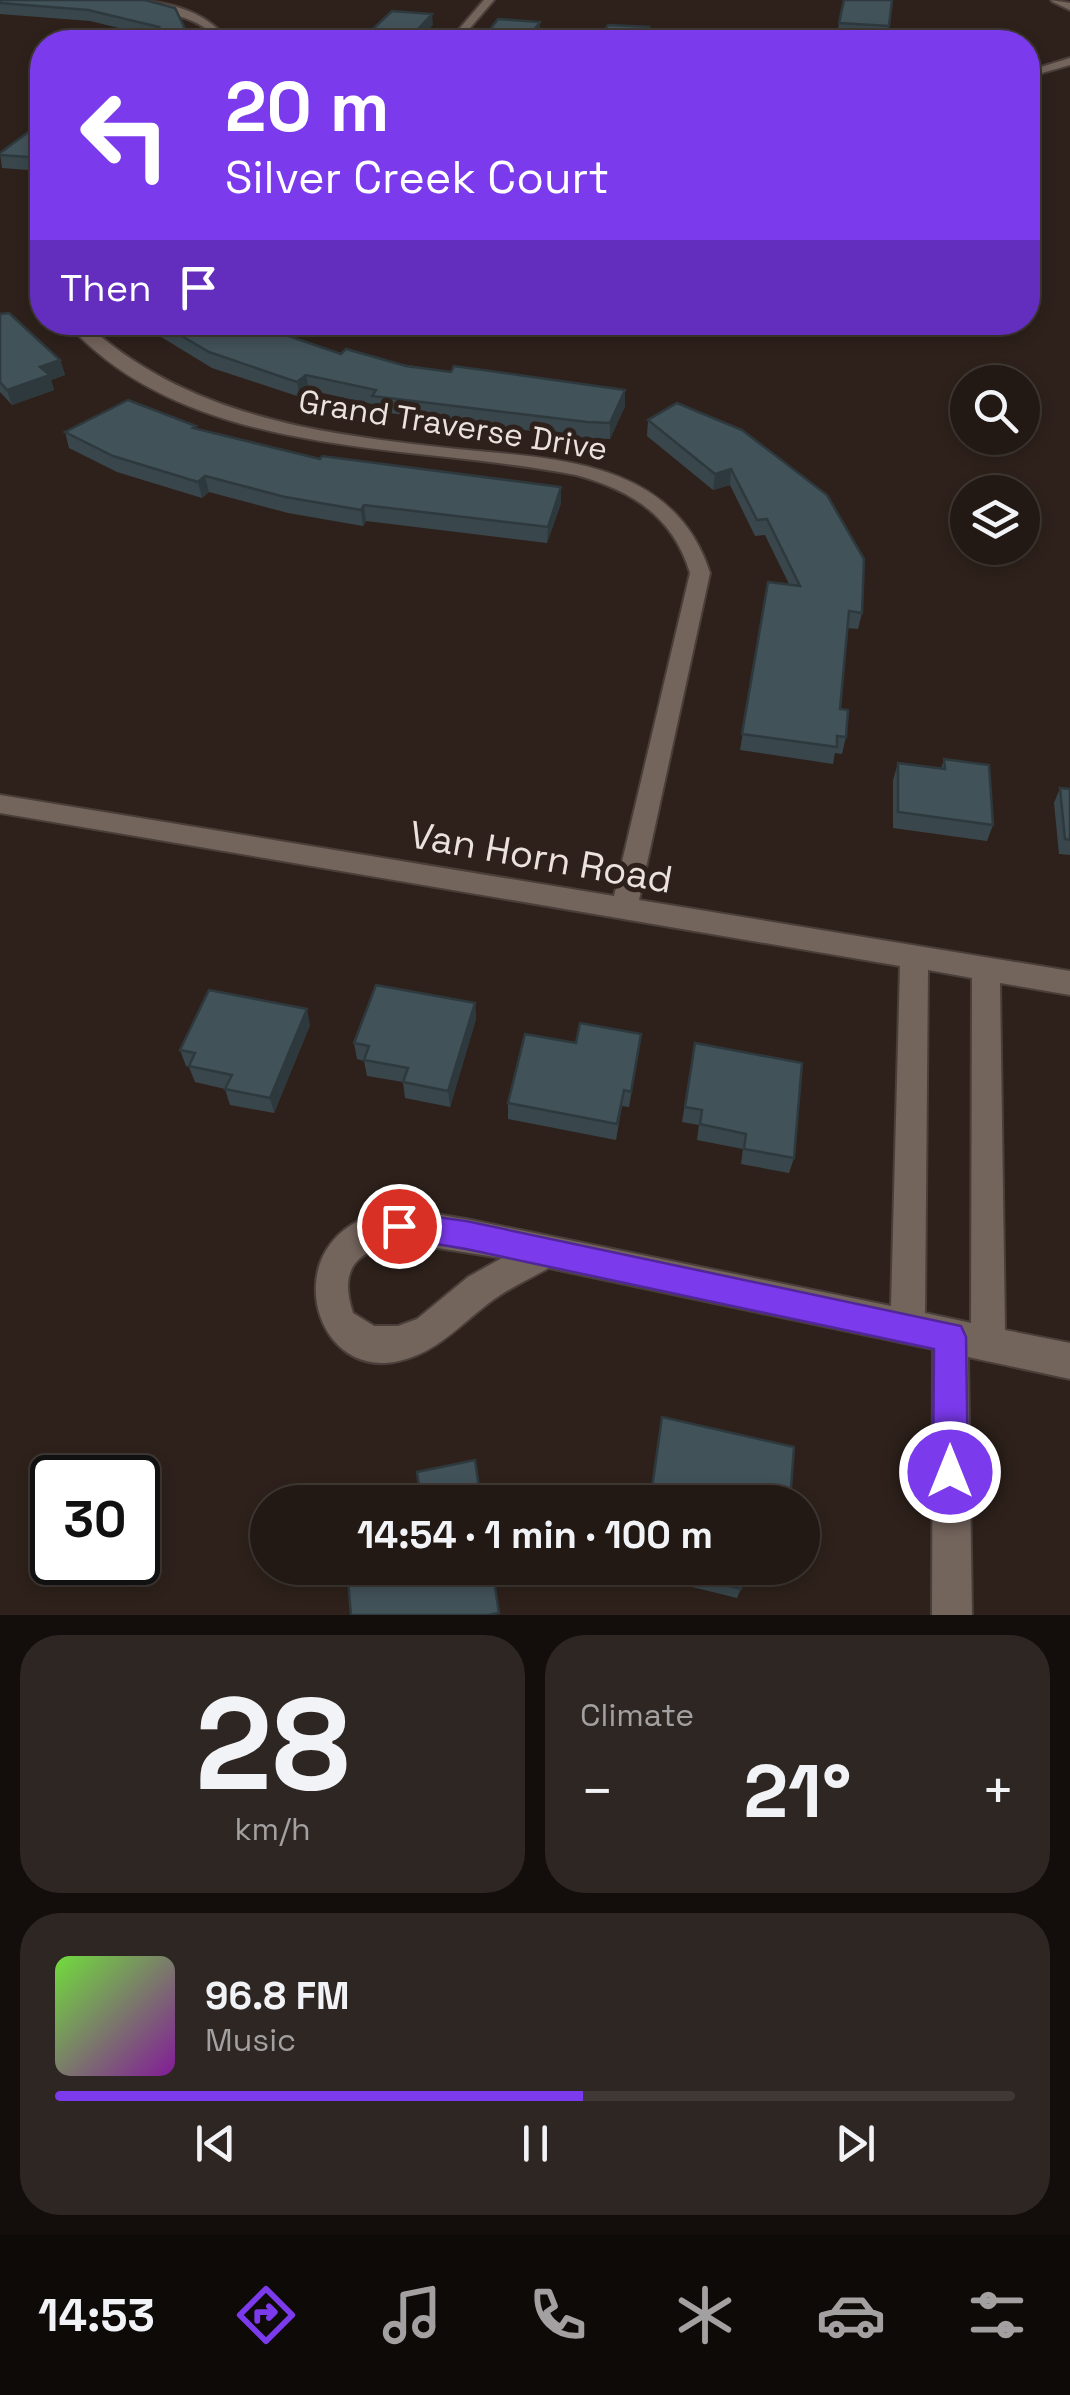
<!DOCTYPE html>
<html lang="en">
<head>
<meta charset="utf-8">
<style>
	:root { --surface:#221914; --page:#2e2622; --text:#f1f3f6; --muted:#a2a0a0; --line:#3f3834; --accent:#7c3aed }
	body { margin:0; font-family:"Space Grotesk",sans-serif; background:var(--page); color:var(--text); height:100vh; display:flex; flex-direction:column; font-size:38px; white-space:nowrap }
	* { box-sizing:border-box; margin:0 }
	p { font-size:32px; color:var(--muted) }
	.icon { flex:none; width:55px; height:55px; fill:none; stroke:currentColor; stroke-width:2; stroke-linecap:round; stroke-linejoin:round }
	.map { position:relative; height:1615px; overflow:hidden }
	.sheet { display:flex; flex-direction:column; gap:20px; padding:20px; background:#130e0b; flex:1 }
	.sheet>* { flex:none }
	.banner { position:absolute; left:30px; top:30px; width:1010px; height:305px; border-radius:40px; box-shadow:0 5px 15px #0003,0 0 0 2px var(--line); background:#7c3aed; color:#fff; overflow:hidden }
	.buttons { position:absolute; left:950px; top:365px; display:grid; gap:20px }
	.buttons a { display:grid; place-items:center; width:90px; height:90px; border-radius:50%; background:var(--surface); box-shadow:0 5px 15px #0003,0 0 0 2px var(--line); font-size:50px }
	.speed { position:absolute; left:30px; top:1455px; display:flex; gap:20px; font-size:50px; font-weight:700; text-align:center }
	.speed>* { display:grid; place-content:center; width:130px; height:130px; border-radius:50%; background:var(--surface); box-shadow:0 5px 15px #0003,0 0 0 2px var(--line); line-height:1 }
	.speed .limit { border:5px solid #111; border-radius:15px; background:#fff; color:#111 }
	.pin { position:absolute; display:grid; place-items:center; width:85px; height:85px; color:#fff; margin:-42px; border:5px solid #fff; border-radius:50%; box-shadow:0 2px 10px #0007 }
	.me { position:absolute; width:110px; margin:-55px; rotate:0deg; stroke-linejoin:round; filter:drop-shadow(0 0 8px #0008) }
	.turn { display:flex; align-items:center; gap:35px; height:210px; padding:0 30px; font-size:45px }
	.turn .icon { width:130px; height:130px; stroke-width:2.5 }
	.turn b { display:block; font-size:70px; line-height:85px }
	.then { display:flex; align-items:center; height:95px; padding:0 30px; background:#0003; gap:20px; font-size:38px }
	.big { font-size:75px; font-weight:600; line-height:1.1 }
	.sheet .card { flex:1; display:flex; flex-direction:column; justify-content:center; gap:15px; min-width:0; padding:0 35px; border-radius:40px; background:var(--page) }
	.sheet .dial { align-items:center; gap:0 }
	.dial b { font-size:130px; line-height:1 }
	.song { display:flex; align-items:center; gap:30px }
	.cover { width:120px; height:120px; border-radius:15px; background:linear-gradient(135deg,hsl(100 70% 55%),hsl(290 70% 35%)) }
	.played { height:10px; border-radius:5px; background:linear-gradient(90deg,var(--accent) 55%,var(--line) 55%) }
	.keys { display:flex; justify-content:space-around; direction:ltr }
	.heat { display:flex; justify-content:space-between; align-items:center; font-size:55px; direction:ltr }
	.sheet .tiles { flex:1; display:grid; gap:20px; grid-template-columns:1fr 1fr }
	.card:last-child { grid-column:span 2 }
	.trip { position:absolute; left:250px; top:1485px; width:570px; height:100px; border-radius:50px; background:var(--surface); box-shadow:0 5px 15px #0003,0 0 0 2px var(--line); font-weight:600; line-height:100px; text-align:center }
	.tab-bar { display:flex; height:160px; justify-content:space-around; align-items:center; background:#0e0a08; color:var(--muted) }
	.tab-bar .icon { width:70px; height:70px }
	.tab-bar .active { color:var(--accent) }
	.tab-bar b { font-size:45px; color:var(--text) }
	.map>svg:first-child { display:block }
	.lines { fill:none; stroke-linecap:round; stroke-linejoin:round }
	.minor-casing { stroke:#493e39; stroke-width:4 }
	.minor { fill:#73645c; fill-rule:evenodd }
	.wall { fill:#39474d }
	.shaded-wall { fill:#2e393e }
	.building { fill:#425259; stroke:#2e393e; stroke-width:2.5 }
	.route { fill:#7c3aed; stroke:#51269a; stroke-width:2.5 }
	.labels { text-anchor:middle; dominant-baseline:central; stroke-width:10; stroke-linejoin:round; paint-order:stroke }
	.far-street-label { font-size:32px; fill:#ebe2de; stroke:#2e211b }
	.street-label { font-size:38px; fill:#ebe2de; stroke:#2e211b }
</style>
</head>
<body>
<div class="map">
<svg width="1070" height="1615" viewBox="0 0 1070 1615">
	<rect width="100%" height="100%" fill="#2e211b"/>
	<g class="lines">
		<g class="minor-casing">
			<g id="minor">
				<path d="M119 0C161 0 203 7 230 42H220C192 8 154 16 119 0Z"/>
				<polygon points="484,0 494,0 458,42 448,42"/>
				<polygon points="1051,0 1070,3 1070,10 1053,2"/>
				<polygon points="1070,58 1070,65 1028,77 1028,71"/>
				<path d="M66 322H84C146 379 218 408 299 426 351 437 404 443 457 449 556 459 674 460 710 573L639 900 1070 971V995L1000 983 1005 1330 1070 1343V1379L968 1357 972 1615H932L933 1349 549 1268C529 1279 507 1289 489 1303 460 1325 436 1353 399 1361 305 1383 273 1222 397 1211 419 1209 444 1216 466 1219L891 1306 900 966 0 813V795L614 896 690 573C673 516 631 490 576 475 411 442 188 461 66 322ZM928 970 972 978 971 1323 925 1313ZM399 1242 502 1258 468 1277 417 1319 398 1326H374L353 1313C338 1267 358 1251 399 1242Z"/>
			</g>
		</g>
		<use href="#minor" class="minor"/>
	</g>
	<g class="wall">
		<polygon points="0,0 175,8 152,36 90,21 0,14"/>
		<polygon points="839,23 889,26 886,40 837,37"/>
		<polygon points="42,122 42,171 2,168 0,153"/>
		<polygon points="0,314 60,360 65,375 51,380 54,390 12,405 0,392"/>
		<polygon points="145,322 248,322 341,354 451,372 625,390 625,406 610,439 587,438 373,411 372,404 309,390 300,397 212,368 148,329"/>
		<polygon points="677,403 862,613 858,629 847,628 840,709 846,737 842,754 835,753 833,764 740,750 768,582 789,584 765,535 755,536 730,485 713,490 647,436 648,420"/>
		<polygon points="196,428 320,459 561,503 547,543 366,521 363,526 288,513 209,492 202,498 117,472 69,448 65,432"/>
		<polygon points="944,759 993,825 987,841 893,828 893,780 898,763 941,769"/>
		<polygon points="1060,788 1070,789 1070,855 1059,854 1054,803"/>
		<polygon points="475,1003 476,1019 450,1107 405,1098 403,1082 367,1076 364,1061 357,1059 354,1043"/>
		<polygon points="310,1025 274,1113 230,1105 225,1089 195,1082 189,1067 186,1066 180,1050"/>
		<polygon points="576,1043 639,1050 629,1107 622,1106 616,1140 508,1119 508,1103"/>
		<polygon points="695,1043 794,1158 789,1173 741,1164 743,1149 697,1140 699,1125 682,1122"/>
		<polygon points="640,1568 765,1568 760,1577 743,1573 741,1589 737,1598 639,1574"/>
	</g>
	<g class="shaded-wall">
		<polygon points="432,14 433,25 417,42 406,42"/>
		<polygon points="540,22 540,33 533,42 525,42"/>
		<polygon points="187,33 188,42 180,42"/>
		<polygon points="60,360 65,375 51,380 54,390 12,405 7,390 40,367"/>
		<polygon points="306,375 309,390 300,397 297,382"/>
		<polygon points="625,390 625,406 610,439 610,423"/>
		<polygon points="731,469 730,485 713,490 715,474"/>
		<polygon points="205,476 209,492 202,498 198,482"/>
		<polygon points="561,487 561,503 547,543 548,527"/>
		<polygon points="364,505 366,521 363,526 361,510"/>
		<polygon points="475,1003 476,1019 450,1107 448,1091"/>
		<polygon points="307,1009 310,1025 274,1113 270,1098"/>
	</g>
	<g class="building">
		<polygon points="0,0 145,0 175,8 187,33 180,42 146,42 159,27 88,10 0,3"/>
		<polygon points="844,0 892,0 889,26 839,23"/>
		<polygon points="392,11 432,14 406,42 359,42"/>
		<polygon points="498,19 540,22 525,42 480,42"/>
		<polygon points="608,25 649,27 642,42 598,42"/>
		<polygon points="752,38 795,41 795,42 751,42"/>
		<polygon points="42,122 42,158 0,155 0,153"/>
		<polygon points="9,313 60,360 40,367 50,375 7,390 0,382 0,314"/>
		<polygon points="158,322 248,322 341,354 346,349 406,366 451,372 454,366 625,390 610,423 587,422 372,396 376,390 306,375 297,382 209,352"/>
		<polygon points="128,400 196,426 193,428 320,459 322,456 561,487 548,527 364,505 361,510 285,497 205,476 198,482 113,456 65,432"/>
		<polygon points="677,403 742,430 827,495 864,559 862,613 849,611 840,709 848,710 846,737 837,736 837,747 742,734 768,582 800,586 767,519 757,520 731,469 715,474 648,420"/>
		<polygon points="944,759 989,765 993,825 898,812 898,763 945,769"/>
		<polygon points="1060,788 1070,789 1070,840 1065,839"/>
		<polygon points="376,985 475,1003 448,1091 403,1082 408,1068 364,1060 369,1046 354,1043"/>
		<polygon points="209,990 307,1009 270,1098 225,1089 232,1075 189,1066 195,1053 180,1050"/>
		<polygon points="580,1023 641,1034 631,1092 624,1090 617,1124 508,1103 525,1034 576,1043"/>
		<polygon points="695,1043 802,1063 794,1158 744,1149 746,1134 700,1124 702,1110 685,1107"/>
		<polygon points="662,1417 794,1447 790,1502 650,1502"/>
		<polygon points="475,1460 481,1502 381,1502 420,1494 417,1472"/>
		<polygon points="347,1568 492,1568 499,1613 488,1615 351,1615"/>
		<polygon points="656,1568 743,1568 741,1589"/>
	</g>
	<polygon class="route" points="399,1212 466,1221 961,1326 966,1337 968,1472 963,1484 950,1489 938,1484 933,1472 934,1349 466,1249 389,1236 384,1226 389,1216"/>
	<g class="labels">
		<g class="far-street-label">
			<text transform="translate(453 425) rotate(9)">Grand Traverse Drive</text>
		</g>
		<g class="street-label">
			<text transform="translate(541 857) rotate(10)">Van Horn Road</text>
		</g>
	</g>
</svg>
<div class="buttons">
<a><svg class="icon" aria-label="search" viewBox="0 0 24 24"><circle cx="10" cy="10" r="6"/><path d="M15 15l6 6"/></svg></a>
<a><svg class="icon" aria-label="layers" viewBox="0 0 24 24"><path d="M12 4l9 5-9 5-9-5zM3 14l9 5 9-5"/></svg></a>
</div>
<div class="speed"><div class="limit">30</div></div>
<div class="pin" style="left:399px;top:1226px;background:#d93025"><svg class="icon" aria-label="arrive" viewBox="0 0 24 24"><path d="M6 21V4h12l-3 4 3 4H6"/></svg></div>
<svg class="me" style="left:950px;top:1472px" viewBox="-20 -20 40 40"><circle r="17" fill="#7c3aed" stroke="#fff" stroke-width="3"/><path d="M0-11L8 9 0 5-8 9z" fill="#fff"/></svg>
<div class="trip">14:54 · 1 min · 100 m</div>
<div class="banner">
<div class="turn"><svg class="icon" aria-label="left" viewBox="0 0 24 24"><path d="M17 20v-9H6M10 6l-5 5 5 5"/></svg><div><b>20 m</b>Silver Creek Court</div></div>
<div class="then">Then<svg class="icon" aria-label="arrive" viewBox="0 0 24 24"><path d="M6 21V4h12l-3 4 3 4H6"/></svg></div>
</div>
</div>
<section class="sheet">
<div class="tiles">
<div class="card dial"><b>28</b><p>km/h</p></div>
<div class="card"><p>Climate</p>
<div class="heat"><a>−</a><b class="big">21°</b><a>+</a></div>
</div>
<div class="card">
<div class="song"><i class="cover"></i><div><b>96.8 FM</b><p>Music</p></div></div>
<div class="played"></div>
<div class="keys"><svg class="icon" aria-label="previous" viewBox="0 0 24 24"><path d="M18 5L8 12l10 7zM5 5v14"/></svg><svg class="icon" aria-label="pause" viewBox="0 0 24 24"><path d="M8 5v14M16 5v14"/></svg><svg class="icon" aria-label="next" viewBox="0 0 24 24"><path d="M6 5l10 7-10 7zM19 5v14"/></svg></div>
</div>
</div>
</section>
<nav class="tab-bar">
<b>14:53</b>
<svg class="icon active" aria-label="directions" viewBox="0 0 24 24"><path d="M12 3l9 9-9 9-9-9zM9 14v-3h6M13 9l2 2-2 2"/></svg>
<svg class="icon" aria-label="music" viewBox="0 0 24 24"><path d="M9 18V5l10-2v13"/><circle cx="6" cy="18" r="3"/><circle cx="16" cy="16" r="3"/></svg>
<svg class="icon" aria-label="phone" viewBox="0 0 24 24"><path d="M5 4h4l2 5-3 2q2 4 5 5l2-3 5 2v4C11 20 4 13 5 4z"/></svg>
<svg class="icon" aria-label="climate" viewBox="0 0 24 24"><path d="M12 3v18M4 7l16 10M4 17L20 7"/></svg>
<svg class="icon" aria-label="car" viewBox="0 0 24 24"><path d="M5 17H2v-5l4-1 3-4h7l3 4 3 1v5h-3M9 17h6M6 11h13"/><circle cx="7" cy="17" r="2"/><circle cx="17" cy="17" r="2"/></svg>
<svg class="icon" aria-label="filters" viewBox="0 0 24 24"><path d="M4 7h16M4 17h16"/><circle cx="9" cy="7" r="2"/><circle cx="15" cy="17" r="2"/></svg>
</nav>
</body>
</html>
